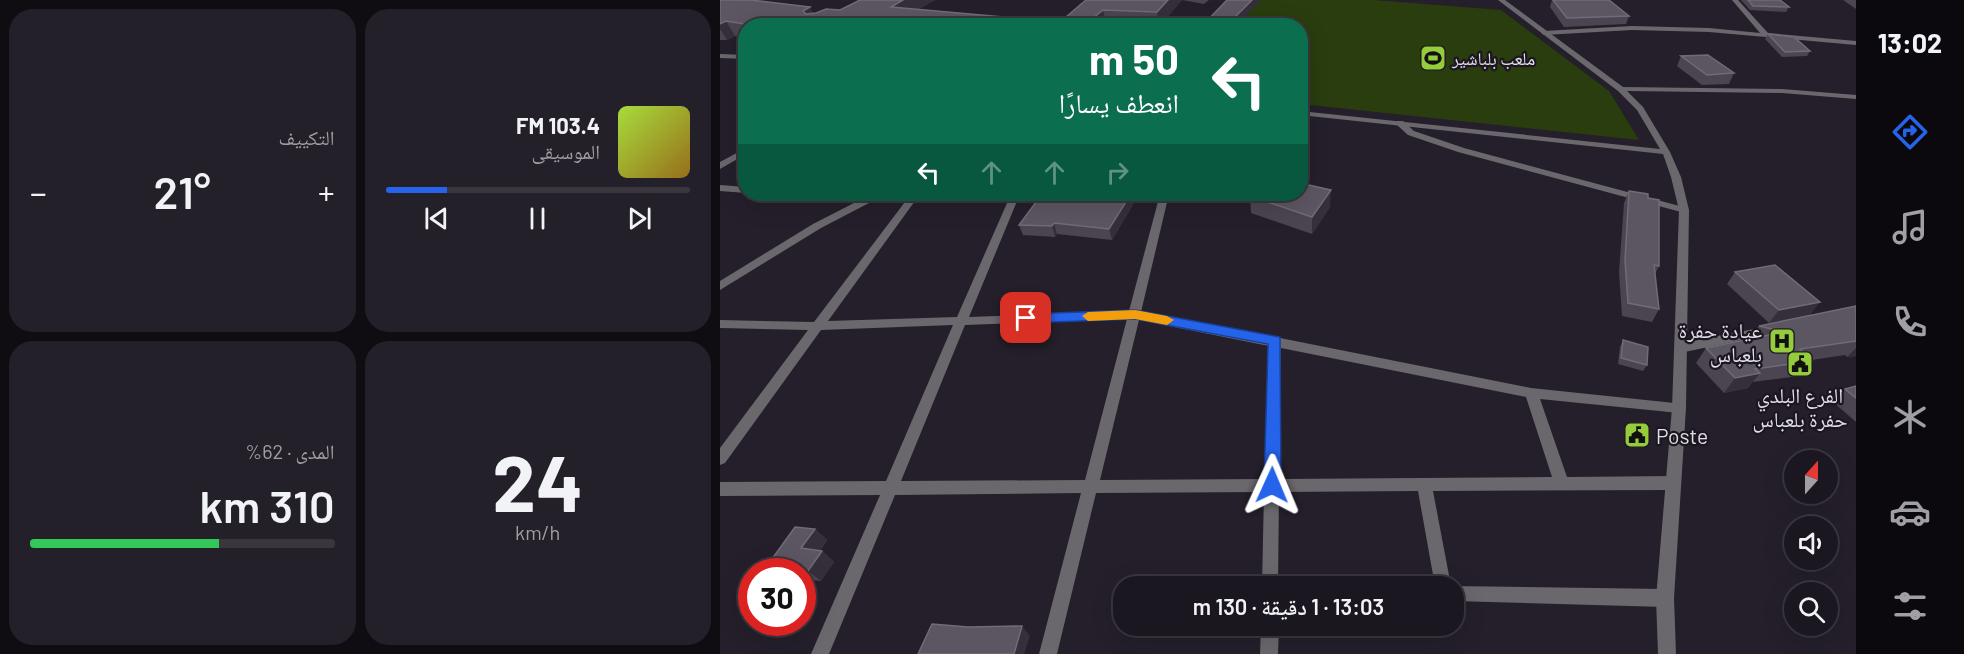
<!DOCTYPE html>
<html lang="ar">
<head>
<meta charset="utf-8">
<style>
	:root { --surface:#1b1720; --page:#242029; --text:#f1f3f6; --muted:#a09fa5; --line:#39363e; --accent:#2563eb }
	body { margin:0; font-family:Barlow,"Noto Naskh Arabic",sans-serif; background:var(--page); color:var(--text); direction:rtl; height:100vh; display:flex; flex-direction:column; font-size:22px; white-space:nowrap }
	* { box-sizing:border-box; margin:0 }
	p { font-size:20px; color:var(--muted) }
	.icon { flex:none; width:33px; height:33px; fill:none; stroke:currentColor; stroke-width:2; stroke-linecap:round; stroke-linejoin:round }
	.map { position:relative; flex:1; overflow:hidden; direction:ltr }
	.panel { display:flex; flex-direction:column; gap:9px; padding:9px; background:#0f0d12; width:720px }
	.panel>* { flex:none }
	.guide { position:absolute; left:18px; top:18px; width:570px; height:183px; border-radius:24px; box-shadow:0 6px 24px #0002,0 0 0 2px var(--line); direction:rtl; background:#0b6e4f; color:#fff; overflow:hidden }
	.needle { width:39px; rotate:21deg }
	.fabs { position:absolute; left:1064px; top:450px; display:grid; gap:12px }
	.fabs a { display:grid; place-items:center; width:54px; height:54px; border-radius:50%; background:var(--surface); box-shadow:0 6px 24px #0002,0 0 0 2px var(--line); font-size:30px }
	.speed { position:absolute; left:18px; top:558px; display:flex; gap:12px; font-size:30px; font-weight:700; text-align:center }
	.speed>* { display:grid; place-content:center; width:78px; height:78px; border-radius:50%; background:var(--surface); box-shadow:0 6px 24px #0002,0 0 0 2px var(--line); line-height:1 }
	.speed .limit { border:9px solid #d22; background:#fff; color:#111 }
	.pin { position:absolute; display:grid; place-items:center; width:51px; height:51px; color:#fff; margin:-26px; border-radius:12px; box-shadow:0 3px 9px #0006 }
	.me { position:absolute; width:66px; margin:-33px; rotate:1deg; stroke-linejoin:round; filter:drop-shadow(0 0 4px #0008) }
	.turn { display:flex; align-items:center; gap:21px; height:126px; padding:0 30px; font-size:27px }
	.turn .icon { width:78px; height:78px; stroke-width:2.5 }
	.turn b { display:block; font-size:42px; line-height:51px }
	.lanes { display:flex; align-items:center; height:57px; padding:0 30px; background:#0003; justify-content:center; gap:30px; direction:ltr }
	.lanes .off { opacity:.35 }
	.big { font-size:45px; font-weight:600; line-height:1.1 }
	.panel .widget { flex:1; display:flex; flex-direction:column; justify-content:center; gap:9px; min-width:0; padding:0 21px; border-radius:24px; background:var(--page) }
	.panel .dial { align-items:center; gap:0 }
	.dial b { font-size:78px; line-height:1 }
	.song { display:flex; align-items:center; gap:18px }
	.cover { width:72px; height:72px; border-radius:9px; background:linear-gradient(135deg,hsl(80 70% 55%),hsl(40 70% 35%)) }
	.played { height:6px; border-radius:3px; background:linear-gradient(90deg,var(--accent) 20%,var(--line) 20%) }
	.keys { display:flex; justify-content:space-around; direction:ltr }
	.heat { display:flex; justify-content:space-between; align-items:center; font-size:33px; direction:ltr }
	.charge { height:9px; border-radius:4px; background:linear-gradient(90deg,#34c759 62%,var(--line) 0) }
	.panel .tiles { flex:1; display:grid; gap:9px; grid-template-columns:repeat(2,1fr) }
	.trip { position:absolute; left:393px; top:576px; width:351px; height:60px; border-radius:24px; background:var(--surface); box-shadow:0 6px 24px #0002,0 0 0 2px var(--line); font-weight:600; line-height:60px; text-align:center; direction:rtl }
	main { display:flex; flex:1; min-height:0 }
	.tab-bar { display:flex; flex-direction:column; width:108px; justify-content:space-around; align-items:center; background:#0b090d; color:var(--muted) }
	.tab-bar .icon { width:42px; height:42px }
	.tab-bar .active { color:var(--accent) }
	.tab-bar b { font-size:27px; color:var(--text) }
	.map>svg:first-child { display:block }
	.green { fill:#2a3d0e }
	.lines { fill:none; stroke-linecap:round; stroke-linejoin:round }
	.minor { fill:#6a686d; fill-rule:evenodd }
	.tertiary { fill:#6a686d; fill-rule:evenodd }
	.wall { fill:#4b4551 }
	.shaded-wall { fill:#352f3b }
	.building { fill:#5b5661; stroke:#706b76; stroke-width:1.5 }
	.route { fill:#2563eb; stroke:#184099; stroke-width:1.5 }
	.slow { fill:#f59e0b }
	.labels { text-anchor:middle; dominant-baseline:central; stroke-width:4.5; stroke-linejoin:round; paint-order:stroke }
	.far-poi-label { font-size:18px; fill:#e1dee5; stroke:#1b1620; text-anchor:start }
	.poi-label { font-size:21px; fill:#e1dee5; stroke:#1b1620; text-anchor:end }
</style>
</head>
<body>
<main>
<nav class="tab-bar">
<b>13:02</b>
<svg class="icon active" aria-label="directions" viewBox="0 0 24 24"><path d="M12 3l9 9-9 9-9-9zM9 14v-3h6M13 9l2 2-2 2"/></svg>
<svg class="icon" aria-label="music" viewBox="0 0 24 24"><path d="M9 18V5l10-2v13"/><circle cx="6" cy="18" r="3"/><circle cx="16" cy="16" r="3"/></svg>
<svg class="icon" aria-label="phone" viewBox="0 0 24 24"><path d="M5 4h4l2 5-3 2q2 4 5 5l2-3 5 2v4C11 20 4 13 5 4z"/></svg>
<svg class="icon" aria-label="climate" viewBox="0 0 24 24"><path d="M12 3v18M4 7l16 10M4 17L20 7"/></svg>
<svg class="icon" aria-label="car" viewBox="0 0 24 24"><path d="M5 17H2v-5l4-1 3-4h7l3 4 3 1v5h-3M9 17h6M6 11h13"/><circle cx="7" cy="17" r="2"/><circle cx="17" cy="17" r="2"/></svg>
<svg class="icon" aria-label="filters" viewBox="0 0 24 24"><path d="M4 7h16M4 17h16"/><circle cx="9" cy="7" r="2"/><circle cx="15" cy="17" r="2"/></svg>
</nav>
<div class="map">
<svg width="1136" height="654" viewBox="0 0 1136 654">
	<rect width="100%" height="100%" fill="#241f2a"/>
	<polygon class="green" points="517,0 653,0 781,10 889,91 919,140 581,104 580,26 496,26"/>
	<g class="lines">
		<g class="minor">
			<polygon points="1012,0 1018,0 1048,33 1136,41 1136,45 989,32 912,30 824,35 821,33 824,31 912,26 989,28 1040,33"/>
			<polygon points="677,121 683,121 694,131 744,148 967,208 969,210 967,212 961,212 738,152 688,135 677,125"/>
			<polygon points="26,148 26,154 0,169 0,162"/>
			<polygon points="0,185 26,187 26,193 0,191"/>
			<path d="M57 194C84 194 112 197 140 198 148 198 154 193 163 194L149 203 101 228 0 290V281L93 224 134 203 61 197Z"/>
			<path d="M191 194H200L108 321 237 317 291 194H300L249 317 409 311 440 194H449L421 312 555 337 811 388 964 404 966 408 964 412 959 413 820 399 847 477 953 476 958 478 960 483 958 488 953 490 713 491 731 586 945 589 951 592 954 598 951 604 945 607 734 601V586H715L698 491 559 492 558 586H542L544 492 376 493 337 654H319L361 493 175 495 109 654H91L160 495 0 496V482L166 481 233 325 101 330 5 463 0 465V448L88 330 0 328V320L94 322ZM407 319 365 480 181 481 245 325ZM419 320 549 346 545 479 380 480ZM561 348 806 397 832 477 560 479Z"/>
			<polygon points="1050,326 1056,330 1054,333 960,353 956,351 954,348 956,345 960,343"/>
			<polygon points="541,626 559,626 558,654 540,654"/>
		</g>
		<g class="tertiary">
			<polygon points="778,0 785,0 903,87 1062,89 1136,95 1136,99 1062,93 907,91 923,107 950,152 961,177 969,210 966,408 954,598 956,654 938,654 936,598 952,408 959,210 951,177 943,154 580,115 580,111 940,149 917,110 898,91"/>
			<polygon points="0,54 26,55 26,59 0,58"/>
		</g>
	</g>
	<g class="wall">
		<polygon points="0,0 93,13 120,10 140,0 215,0 199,9 340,22 366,0 489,0 484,4 462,0 440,26 386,24 384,26 26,26 26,38 15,36 7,40 0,40"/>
		<polygon points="832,0 889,0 909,16 906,24 844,27 830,7"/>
		<polygon points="1021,0 1060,0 1069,7 1066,12 1030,10"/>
		<polygon points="1123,0 1136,0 1136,9"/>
		<polygon points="1048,34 1090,51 1087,56 1062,57 1045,39"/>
		<polygon points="26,55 26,69 19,59"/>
		<polygon points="961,56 1014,73 1009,84 982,85 957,66"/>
		<polygon points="909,191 939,266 935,274 939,309 932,322 902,316 899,272 904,203"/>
		<polygon points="156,194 179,194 173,200 159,199"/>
		<polygon points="322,194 417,194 418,196 392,240 337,234 335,237 303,235 299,225"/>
		<polygon points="506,194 529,194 526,199"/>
		<polygon points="530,196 610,207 592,234 531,213"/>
		<polygon points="1015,272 1090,315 1049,323 1007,284"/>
		<polygon points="1136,306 1136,356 1127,357 1125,355 1092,360 1079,376 1032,382 1028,388 1004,393 976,363 986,348 1029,339 1039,326"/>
		<polygon points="903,340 927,365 923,371 898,364 900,347"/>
		<polygon points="1136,386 1136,422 1113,402 1125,389"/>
		<polygon points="95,529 107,540 100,551 102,551 114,562 101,581 82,579 82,572 55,572 47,566"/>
	</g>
	<g class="shaded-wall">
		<polygon points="183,0 215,0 177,21 171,7"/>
		<polygon points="448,0 462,0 440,26 439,26 437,12"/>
		<polygon points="532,0 541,0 516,26 506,26"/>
		<polygon points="90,7 97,21 91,26 83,11"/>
		<polygon points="383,10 386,24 384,26 363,26"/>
		<polygon points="6,21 15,36 7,40 0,29 0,24"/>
		<polygon points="611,190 610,207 592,234 592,217"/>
		<polygon points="170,194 179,194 173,200"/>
		<polygon points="411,194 417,194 418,196 392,240 389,229"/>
		<polygon points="334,223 337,234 335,237 332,226"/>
		<polygon points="1100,302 1090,315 1049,323 1059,310"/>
		<polygon points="1136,348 1136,356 1127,357"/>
		<polygon points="1040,373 1028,388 1004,393 1015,378"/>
		<polygon points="95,529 107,540 94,559 81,548"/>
		<polygon points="102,551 114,562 101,581 88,571"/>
		<polygon points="302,626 310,636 304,654 294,654"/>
	</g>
	<g class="building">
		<polygon points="0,0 31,0 90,7 83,11 86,14 96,13 106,9 120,10 140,0 183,0 171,7 340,22 366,0 448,0 437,12 383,10 363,26 186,26 148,22 143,26 37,26 6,21 0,24"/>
		<polygon points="507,0 532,0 506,26 482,26"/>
		<polygon points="833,0 889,0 909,16 847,18"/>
		<polygon points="1028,0 1060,0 1069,7 1033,6"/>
		<polygon points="1048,34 1074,37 1090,51 1065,52"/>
		<polygon points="988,55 1014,73 987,75 961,56"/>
		<polygon points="580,183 611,190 592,217 530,196 533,194 580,194"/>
		<polygon points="909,191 928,194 928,198 939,200 939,266 934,265 939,309 908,303 905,260"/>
		<polygon points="322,194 411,194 389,229 334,223 332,226 299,225"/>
		<polygon points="1055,265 1100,302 1059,310 1015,272"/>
		<polygon points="1136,306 1136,341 1080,349 1092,361 1035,369 1040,373 1015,378 986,348 1064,332 1039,326"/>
		<polygon points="903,340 928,347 927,365 901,358"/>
		<polygon points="1136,386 1136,398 1125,389"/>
		<polygon points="75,527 95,529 81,548 102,551 88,571 47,566"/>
		<polygon points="212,624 248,627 302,626 294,654 198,654"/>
	</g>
	<polygon class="route" points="415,310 560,337 561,485 558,491 552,493 546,491 544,485 548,344 415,319 306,323 299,318 306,314"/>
	<polygon class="slow" points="415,310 447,316 454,320 447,325 415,319 368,321 362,316 368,312"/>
	<defs>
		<g id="stadium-square" transform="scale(1.35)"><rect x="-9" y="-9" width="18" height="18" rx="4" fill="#95cc3b" stroke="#1b1620"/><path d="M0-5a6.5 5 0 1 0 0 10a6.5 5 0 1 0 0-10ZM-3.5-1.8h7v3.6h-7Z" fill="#111"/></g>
		<g id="hospital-square" transform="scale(1.35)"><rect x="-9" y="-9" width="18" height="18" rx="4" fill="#95cc3b" stroke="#1b1620"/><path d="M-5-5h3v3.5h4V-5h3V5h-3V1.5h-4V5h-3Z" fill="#111"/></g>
		<g id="civic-square" transform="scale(1.35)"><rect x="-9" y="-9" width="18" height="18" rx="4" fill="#95cc3b" stroke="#1b1620"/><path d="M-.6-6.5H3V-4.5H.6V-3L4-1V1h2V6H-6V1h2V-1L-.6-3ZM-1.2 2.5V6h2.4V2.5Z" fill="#111"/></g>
	</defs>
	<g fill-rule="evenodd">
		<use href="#stadium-square" x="713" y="58"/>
		<use href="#hospital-square" x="1062" y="341"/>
		<use href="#civic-square" x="1080" y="364"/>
		<use href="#civic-square" x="917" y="435"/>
	</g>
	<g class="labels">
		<g class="far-poi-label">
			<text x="732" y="58">ملعب بلباشير</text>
		</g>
		<g class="poi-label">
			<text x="1042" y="329">عيادة حفرة<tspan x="1042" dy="24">بلعباس</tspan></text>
			<text x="1080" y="394" text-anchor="middle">الفرع البلدي<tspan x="1080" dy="24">حفرة بلعباس</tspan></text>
			<text x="936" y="435" text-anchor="start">Poste</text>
		</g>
	</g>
</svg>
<div class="fabs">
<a><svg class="needle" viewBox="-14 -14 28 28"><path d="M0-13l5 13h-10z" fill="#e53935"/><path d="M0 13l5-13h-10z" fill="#a09fa5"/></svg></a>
<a><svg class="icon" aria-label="sound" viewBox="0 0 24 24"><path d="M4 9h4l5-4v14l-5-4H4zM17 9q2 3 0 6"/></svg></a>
<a><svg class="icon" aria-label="search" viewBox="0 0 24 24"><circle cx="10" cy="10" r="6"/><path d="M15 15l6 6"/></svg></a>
</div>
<div class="speed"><div class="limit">30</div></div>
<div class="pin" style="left:306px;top:318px;background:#d93025"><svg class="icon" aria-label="arrive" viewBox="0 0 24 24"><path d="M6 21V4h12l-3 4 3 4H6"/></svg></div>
<svg class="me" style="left:552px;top:485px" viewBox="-20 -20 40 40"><path d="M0-17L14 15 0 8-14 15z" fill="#2563eb" stroke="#fff" stroke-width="4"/></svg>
<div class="trip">13:03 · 1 دقيقة · 130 m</div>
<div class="guide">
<div class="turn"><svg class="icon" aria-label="left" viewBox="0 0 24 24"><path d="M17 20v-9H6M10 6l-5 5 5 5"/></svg><div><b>50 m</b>انعطف يسارًا</div></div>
<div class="lanes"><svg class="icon" aria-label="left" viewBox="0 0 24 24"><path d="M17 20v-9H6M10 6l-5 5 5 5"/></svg><svg class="icon off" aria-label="ahead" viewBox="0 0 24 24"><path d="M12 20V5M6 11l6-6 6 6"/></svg><svg class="icon off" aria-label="ahead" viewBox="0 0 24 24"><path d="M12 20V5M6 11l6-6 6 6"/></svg><svg class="icon off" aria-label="right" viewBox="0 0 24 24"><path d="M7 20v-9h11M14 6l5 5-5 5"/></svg></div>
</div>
</div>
<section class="panel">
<div class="tiles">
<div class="widget">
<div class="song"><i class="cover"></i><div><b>103.4 FM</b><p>الموسيقى</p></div></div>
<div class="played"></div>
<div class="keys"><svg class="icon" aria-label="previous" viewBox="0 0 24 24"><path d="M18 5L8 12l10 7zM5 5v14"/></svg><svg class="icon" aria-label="pause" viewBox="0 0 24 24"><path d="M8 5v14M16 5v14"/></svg><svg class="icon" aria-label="next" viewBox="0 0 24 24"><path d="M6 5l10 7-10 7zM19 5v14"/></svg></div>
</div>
<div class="widget"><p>التكييف</p>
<div class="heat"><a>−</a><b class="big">21°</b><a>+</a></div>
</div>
<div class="widget dial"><b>24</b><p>km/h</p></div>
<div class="widget"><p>المدى · 62%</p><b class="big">310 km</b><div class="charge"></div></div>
</div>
</section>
</main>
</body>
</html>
